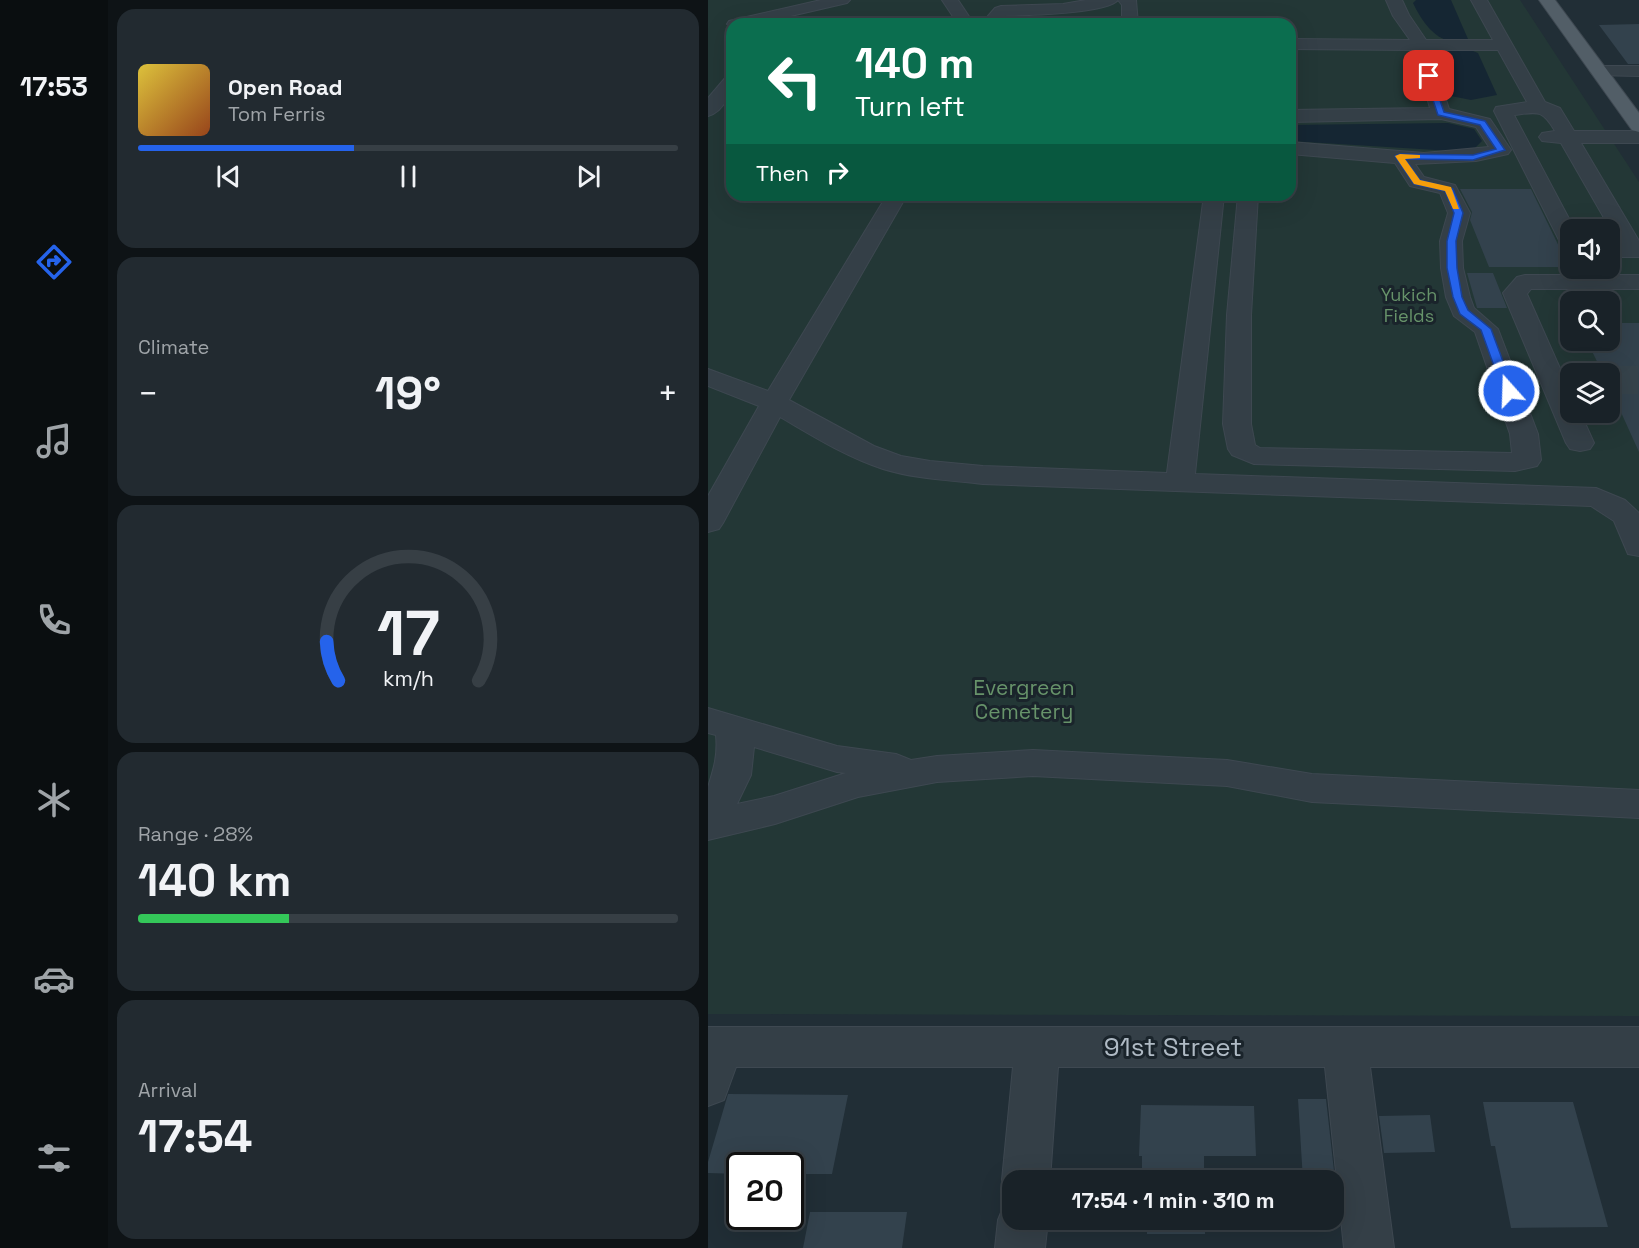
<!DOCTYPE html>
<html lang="en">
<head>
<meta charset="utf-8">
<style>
	:root { --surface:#192228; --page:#222a30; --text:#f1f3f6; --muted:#9fa4a8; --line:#373f45; --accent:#2563eb }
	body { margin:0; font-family:"Space Grotesk",sans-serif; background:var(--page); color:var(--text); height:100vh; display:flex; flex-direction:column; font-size:22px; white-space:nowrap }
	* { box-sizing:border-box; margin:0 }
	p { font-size:20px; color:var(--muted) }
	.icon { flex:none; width:33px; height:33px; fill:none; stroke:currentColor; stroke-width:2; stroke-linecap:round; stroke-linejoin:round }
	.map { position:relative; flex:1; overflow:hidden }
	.sheet { display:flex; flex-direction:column; gap:9px; padding:9px; background:#0e1316; width:600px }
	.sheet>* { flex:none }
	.guide { position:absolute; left:18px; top:18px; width:570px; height:183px; border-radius:18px; box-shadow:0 6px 24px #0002,0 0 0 2px var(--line); background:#0b6e4f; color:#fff; overflow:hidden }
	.fabs { position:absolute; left:852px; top:219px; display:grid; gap:12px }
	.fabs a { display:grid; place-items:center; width:60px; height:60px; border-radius:12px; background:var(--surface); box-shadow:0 6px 24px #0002,0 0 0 2px var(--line); font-size:30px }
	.speed { position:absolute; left:18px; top:1152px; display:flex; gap:12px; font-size:30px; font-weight:700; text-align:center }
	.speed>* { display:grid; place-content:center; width:78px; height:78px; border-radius:50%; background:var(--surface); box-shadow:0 6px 24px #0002,0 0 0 2px var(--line); line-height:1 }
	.speed .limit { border:3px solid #111; border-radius:9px; background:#fff; color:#111 }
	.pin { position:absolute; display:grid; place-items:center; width:51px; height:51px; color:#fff; margin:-26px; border-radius:12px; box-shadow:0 3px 9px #0006 }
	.me { position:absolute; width:66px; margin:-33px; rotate:340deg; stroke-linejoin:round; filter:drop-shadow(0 0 4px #0008) }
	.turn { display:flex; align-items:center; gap:21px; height:126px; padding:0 30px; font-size:27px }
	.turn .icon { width:78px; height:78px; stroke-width:2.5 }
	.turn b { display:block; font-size:42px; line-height:51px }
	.then { display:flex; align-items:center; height:57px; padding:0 30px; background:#0003; gap:12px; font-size:22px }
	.big { font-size:45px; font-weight:700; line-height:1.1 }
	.sheet .card { flex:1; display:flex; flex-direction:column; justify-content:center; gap:9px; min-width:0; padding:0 21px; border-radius:18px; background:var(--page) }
	.sheet .dial { align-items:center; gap:0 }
	.dial svg { height:156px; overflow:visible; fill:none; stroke:var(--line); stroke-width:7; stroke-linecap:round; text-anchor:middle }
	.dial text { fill:var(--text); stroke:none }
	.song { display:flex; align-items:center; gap:18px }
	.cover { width:72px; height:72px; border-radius:9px; background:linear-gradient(135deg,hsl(50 70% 55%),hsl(20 70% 35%)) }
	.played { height:6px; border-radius:3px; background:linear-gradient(90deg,var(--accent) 40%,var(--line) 40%) }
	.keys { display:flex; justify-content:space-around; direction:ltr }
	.heat { display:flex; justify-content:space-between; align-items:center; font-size:33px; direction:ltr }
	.charge { height:9px; border-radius:4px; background:linear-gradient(90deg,#34c759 28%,var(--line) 0) }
	.trip { position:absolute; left:294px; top:1170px; width:342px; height:60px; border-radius:18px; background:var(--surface); box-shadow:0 6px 24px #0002,0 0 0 2px var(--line); font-weight:700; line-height:60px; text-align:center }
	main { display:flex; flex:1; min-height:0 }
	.tabs { display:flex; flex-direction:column; width:108px; justify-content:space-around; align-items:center; background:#0a0e10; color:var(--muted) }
	.tabs .icon { width:42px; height:42px }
	.tabs .current { color:var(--accent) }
	.tabs b { font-size:27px; color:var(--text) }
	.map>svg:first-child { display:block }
	.green { fill:#233736; fill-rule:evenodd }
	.water { fill:#152633 }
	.building { fill:#33424d }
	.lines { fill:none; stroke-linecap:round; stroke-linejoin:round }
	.minor-tunnel { stroke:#36434b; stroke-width:28; stroke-dasharray:28 14; stroke-linecap:butt }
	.minor-casing { stroke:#3e4851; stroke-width:2 }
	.major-casing { stroke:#3e4851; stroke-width:2 }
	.minor { fill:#343f47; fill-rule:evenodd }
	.major { fill:#525e67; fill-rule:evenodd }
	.route { fill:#2563eb; stroke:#184099; stroke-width:1.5 }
	.slow { fill:#f59e0b }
	.labels { text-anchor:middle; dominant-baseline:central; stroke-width:6; stroke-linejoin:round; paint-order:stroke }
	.far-park-label { font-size:18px; fill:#67936a; stroke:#1a242b }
	.park-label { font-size:21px; fill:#67936a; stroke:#1a242b }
	.near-street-label { font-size:26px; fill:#afbac4; stroke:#1a242b }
</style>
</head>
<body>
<main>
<nav class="tabs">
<b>17:53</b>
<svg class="icon current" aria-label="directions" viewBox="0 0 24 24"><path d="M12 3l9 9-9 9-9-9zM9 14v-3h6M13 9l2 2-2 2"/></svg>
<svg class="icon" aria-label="music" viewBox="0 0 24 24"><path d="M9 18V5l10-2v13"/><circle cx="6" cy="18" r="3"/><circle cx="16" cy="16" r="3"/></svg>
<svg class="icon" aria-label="phone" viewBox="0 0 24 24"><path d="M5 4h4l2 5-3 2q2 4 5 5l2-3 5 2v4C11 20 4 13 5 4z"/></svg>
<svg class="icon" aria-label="climate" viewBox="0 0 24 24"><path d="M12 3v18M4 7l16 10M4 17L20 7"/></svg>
<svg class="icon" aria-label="car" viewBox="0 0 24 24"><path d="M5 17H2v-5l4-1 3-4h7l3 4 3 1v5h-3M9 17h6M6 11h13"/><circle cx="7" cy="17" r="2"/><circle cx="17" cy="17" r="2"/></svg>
<svg class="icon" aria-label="filters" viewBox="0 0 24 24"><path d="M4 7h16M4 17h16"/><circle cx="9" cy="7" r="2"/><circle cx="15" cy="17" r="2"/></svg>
</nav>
<section class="sheet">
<div class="card">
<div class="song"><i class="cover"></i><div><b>Open Road</b><p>Tom Ferris</p></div></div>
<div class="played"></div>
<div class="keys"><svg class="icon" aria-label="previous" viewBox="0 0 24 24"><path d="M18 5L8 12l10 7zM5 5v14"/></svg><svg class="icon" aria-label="pause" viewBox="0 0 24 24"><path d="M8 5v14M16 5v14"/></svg><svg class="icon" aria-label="next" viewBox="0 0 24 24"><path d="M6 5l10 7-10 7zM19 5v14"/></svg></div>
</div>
<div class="card"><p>Climate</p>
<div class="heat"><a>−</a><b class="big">19°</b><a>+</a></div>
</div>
<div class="card dial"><svg viewBox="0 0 100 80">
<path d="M14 69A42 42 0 1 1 86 69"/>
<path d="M14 69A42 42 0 0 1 8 49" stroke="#2563eb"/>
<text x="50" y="56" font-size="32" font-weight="700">17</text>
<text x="50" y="72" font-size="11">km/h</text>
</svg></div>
<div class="card"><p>Range · 28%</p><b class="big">140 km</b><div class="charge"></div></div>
<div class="card"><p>Arrival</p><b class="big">17:54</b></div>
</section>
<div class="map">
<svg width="931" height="1248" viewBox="0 0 931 1248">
	<rect width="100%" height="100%" fill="#212e36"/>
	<path class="green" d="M0 0H812L931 182V1016L0 1014ZM24 24H582V195H24ZM862 230H902V268H862ZM862 302H902V340H862ZM862 374H902V412H862Z"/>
	<g class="water">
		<path d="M708 0H743L760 39C733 50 715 24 705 3Z"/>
		<polygon points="743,49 760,49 770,53 789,95 763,100 743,96 737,74 736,52"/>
		<polygon points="740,123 766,129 774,141 766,149 744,151 582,141 582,125"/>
	</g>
	<g class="building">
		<polygon points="931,24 931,64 920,64 891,25"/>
		<polygon points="752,189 823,189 861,267 781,267 762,220 764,212"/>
		<polygon points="759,273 785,273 799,308 769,308"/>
		<polygon points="902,323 931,323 931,452 902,388 902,374 895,374 883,349 893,349 889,340 902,340"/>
		<polygon points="20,1094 140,1095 124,1174 82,1174 82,1166 32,1166 32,1174 0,1173 0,1162"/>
		<polygon points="590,1099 618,1099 627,1180 595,1180"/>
		<polygon points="775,1102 865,1102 900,1227 803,1228 787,1146 783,1146"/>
		<polygon points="433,1105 546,1106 548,1156 496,1156 496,1180 434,1180 434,1156 431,1156"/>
		<polygon points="722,1115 727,1152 676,1153 671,1116"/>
		<polygon points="102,1212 199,1212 194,1248 95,1248"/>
		<rect x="439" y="1220" width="58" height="14"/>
	</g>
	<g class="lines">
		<polyline class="minor-tunnel" points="902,380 931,380"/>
		<g class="minor-casing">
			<g id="minor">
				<polygon points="113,0 142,0 139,3 48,24 24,24 24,28 19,24 21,21"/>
				<polygon points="234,0 250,0 266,24 250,24"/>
				<path d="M378 0H428L430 24H414V5L410 0C397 14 319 15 297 16L299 24H283L280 16 287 8 293 6 355 4Z"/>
				<path d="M678 0H694L701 15 718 40H785L763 0H779L837 102 852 108 866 131H931V143H873L931 241V257H902V243L911 244 853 143 834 141 831 137 834 133 847 131C834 109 830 112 806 115L867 230H862V248L854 246 786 111 788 107 819 102 790 50H722L741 109 782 119 803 150 800 154 768 161 707 164 716 177 747 185 762 213 754 241 755 268 762 297 766 308 790 329 830 434 833 460 829 466 807 471 546 464 524 455 520 449 515 424 519 315 530 195H550L543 315V424L547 445 552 448 804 453 802 434 767 332 746 316 738 297 733 268 732 241 740 213 732 193 702 186 687 163 582 154V142L716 153 781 147 768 127 733 119 582 122V110L722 108 705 50 582 49V39L702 40 685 16Z"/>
				<polygon points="891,66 931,66 931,76 885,75 882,71"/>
				<path d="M24 76C24 91 17 111 0 116V98L18 77Z"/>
				<path d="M179 195H199L81 400 166 446 193 456 222 461 275 466 459 473 496 195H516L487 474 888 488 917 500 931 513V556L920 554 906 521 883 506 275 484C242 480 207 479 175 469 138 457 105 436 72 417L15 523 11 529 0 532V496L51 406 0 386V369L60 391Z"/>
				<polygon points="817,275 931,275 931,289 823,289 819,294 862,391 862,412 872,412 886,443 882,449 872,451 862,449 858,443 795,293 809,277"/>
				<path d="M0 708 129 746 188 754 203 760 229 756 325 750 519 760 604 774 931 790V818L604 802 519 786 325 776 229 782 150 797 67 824 0 840C0 824 0 801 0 787 6 768 10 755 8 735L0 733ZM46 747 129 772 138 773 66 796 29 804 43 775Z"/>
				<polygon points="0,1027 931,1027 931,1067 662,1067 686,1248 636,1248 617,1067 350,1067 342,1180 304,1180 304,1198 301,1196 294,1180 305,1067 28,1067 16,1100 0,1106"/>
				<polygon points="304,1200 304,1220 340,1220 337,1248 287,1248 290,1220 297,1203"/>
			</g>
		</g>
		<g class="major-casing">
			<polygon id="major" points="831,0 847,0 931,113 931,132 924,130"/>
		</g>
		<use href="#minor" class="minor"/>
		<use href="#major" class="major"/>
	</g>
	<polygon class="route" points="721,73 724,76 736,112 777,121 797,150 765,160 697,159 712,180 745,189 755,213 748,241 749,268 754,297 760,310 783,329 806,391 804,394 795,391 773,330 752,314 745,297 739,268 739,241 746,213 737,191 706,184 687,156 692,154 765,155 788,149 772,125 730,115 717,76"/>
	<polygon class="slow" points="692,154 712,155 712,158 697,159 712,180 743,187 751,209 745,209 737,191 706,184 687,156"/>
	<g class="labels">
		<g class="far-park-label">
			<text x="701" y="294">Yukich<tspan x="701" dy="21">Fields</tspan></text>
		</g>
		<g class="park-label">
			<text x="316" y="687">Evergreen<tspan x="316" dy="24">Cemetery</tspan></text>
		</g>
		<g class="near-street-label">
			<text x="465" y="1047">91st Street</text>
		</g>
	</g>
</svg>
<div class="fabs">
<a><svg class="icon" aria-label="sound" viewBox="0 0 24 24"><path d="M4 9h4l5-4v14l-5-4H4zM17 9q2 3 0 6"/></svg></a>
<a><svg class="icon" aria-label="search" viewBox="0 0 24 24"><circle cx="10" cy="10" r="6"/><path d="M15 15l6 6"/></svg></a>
<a><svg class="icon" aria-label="layers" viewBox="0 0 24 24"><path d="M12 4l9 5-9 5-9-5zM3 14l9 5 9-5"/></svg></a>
</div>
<div class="speed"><div class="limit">20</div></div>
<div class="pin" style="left:721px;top:76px;background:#d93025"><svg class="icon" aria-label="arrive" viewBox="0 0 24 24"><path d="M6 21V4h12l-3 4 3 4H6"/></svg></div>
<svg class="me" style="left:801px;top:391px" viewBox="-20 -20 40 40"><circle r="17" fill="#2563eb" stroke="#fff" stroke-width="3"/><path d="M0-11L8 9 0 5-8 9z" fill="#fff"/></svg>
<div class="trip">17:54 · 1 min · 310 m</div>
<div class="guide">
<div class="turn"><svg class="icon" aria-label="left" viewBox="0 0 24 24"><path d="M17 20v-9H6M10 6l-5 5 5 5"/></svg><div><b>140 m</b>Turn left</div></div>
<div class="then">Then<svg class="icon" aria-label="right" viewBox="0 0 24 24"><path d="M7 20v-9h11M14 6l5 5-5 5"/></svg></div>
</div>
</div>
</main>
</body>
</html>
